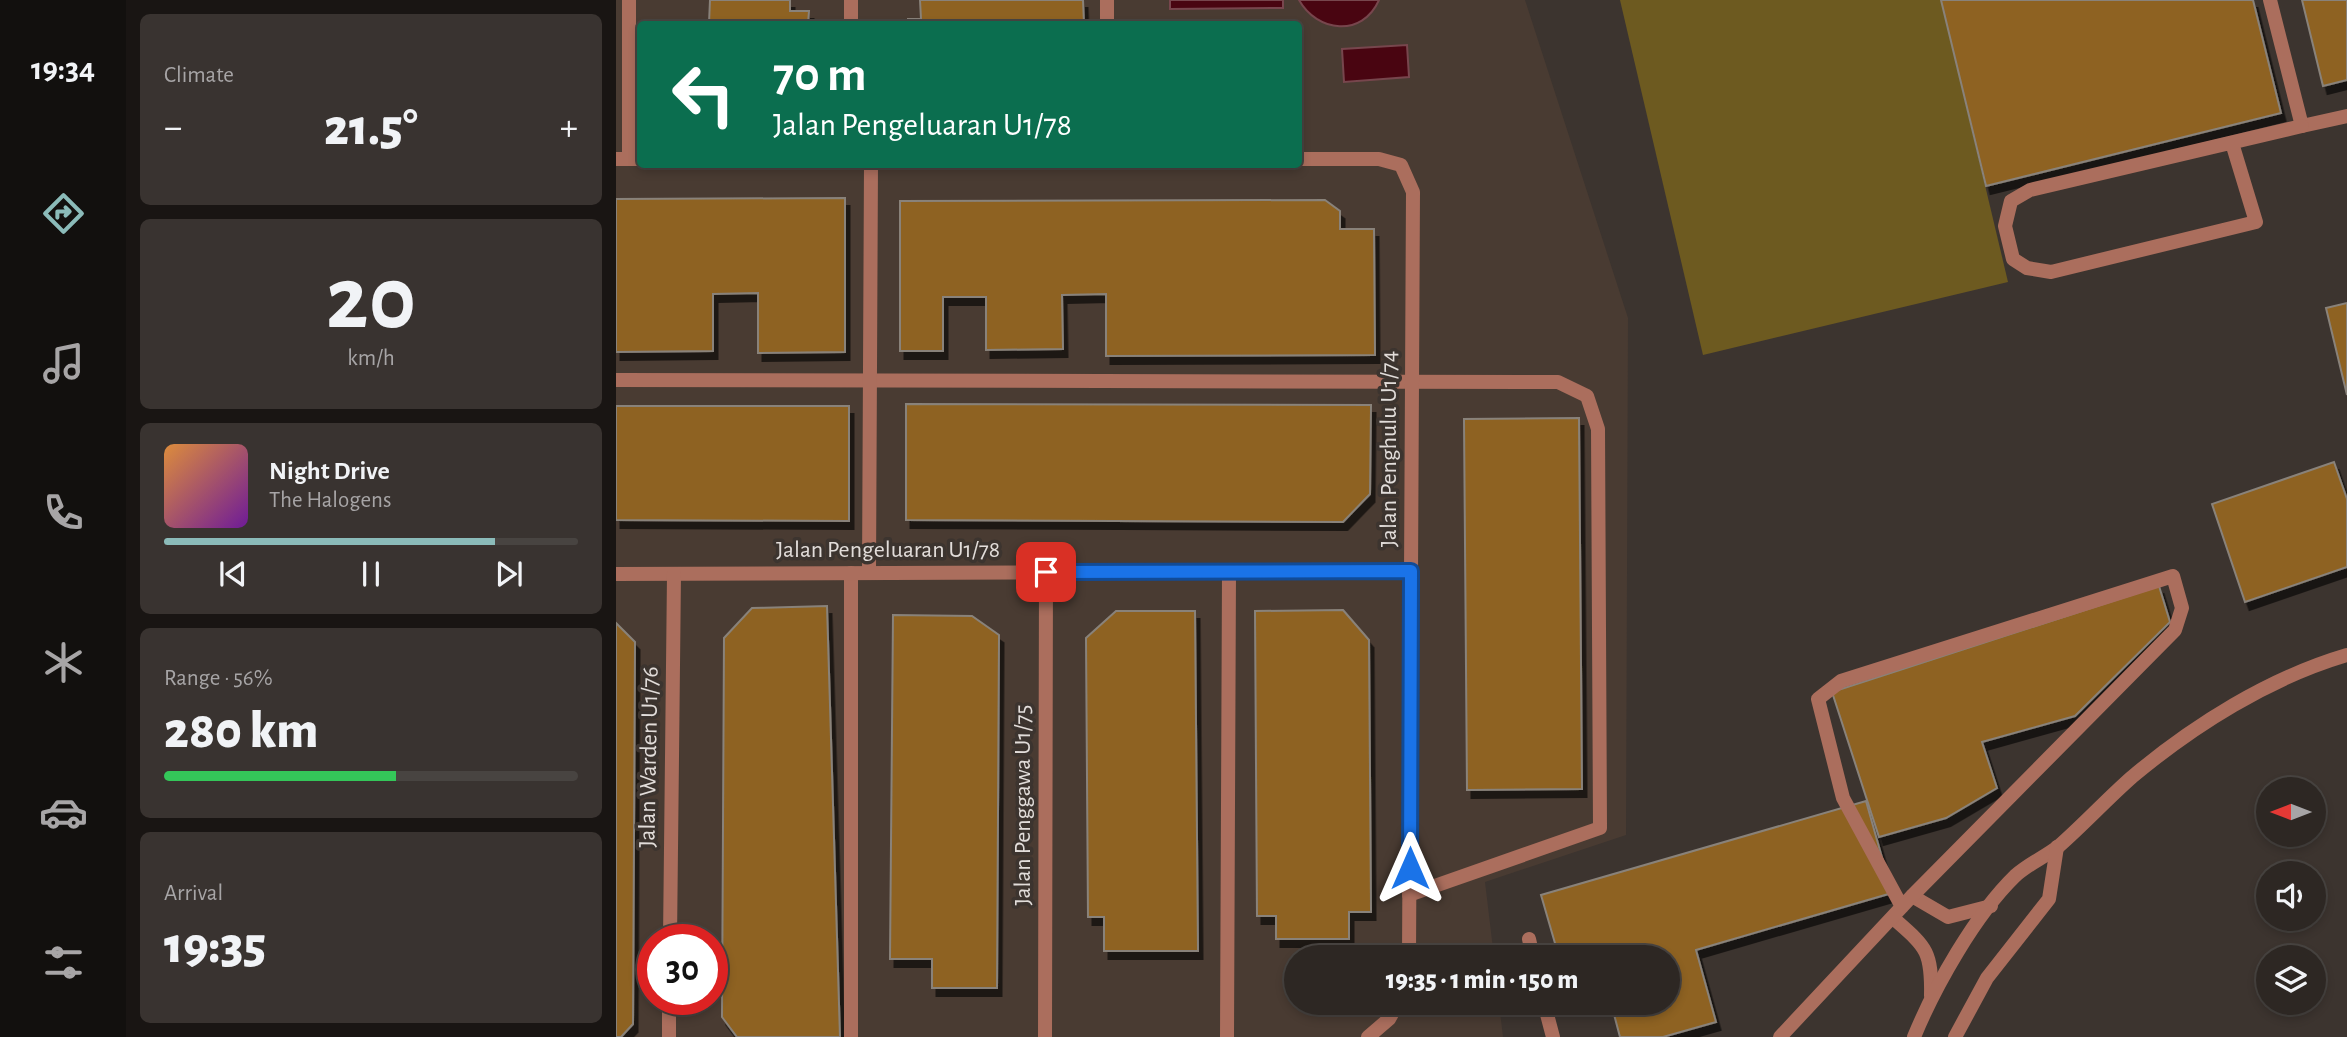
<!DOCTYPE html>
<html lang="en">
<head>
<meta charset="utf-8">
<style>
	:root { --surface:#2d2723; --page:#393330; --text:#f1f3f6; --muted:#a7a5a6; --line:#484441; --accent:#8bbbb9 }
	body { margin:0; font-family:"Alegreya Sans",sans-serif; background:var(--page); color:var(--text); height:100vh; display:flex; flex-direction:column; font-size:26px; white-space:nowrap }
	* { box-sizing:border-box; margin:0 }
	p { font-size:23px; color:var(--muted) }
	.icon { flex:none; width:38px; height:38px; fill:none; stroke:currentColor; stroke-width:2; stroke-linecap:round; stroke-linejoin:round }
	.map { position:relative; flex:1; overflow:hidden }
	.side { display:flex; flex-direction:column; gap:14px; padding:14px; background:#191513; width:490px }
	.side>* { flex:none }
	.hud { position:absolute; left:21px; top:21px; width:665px; height:147px; border-radius:7px; box-shadow:0 4px 10px #0003,0 0 0 2px var(--line); background:#0b6e4f; color:#fff; overflow:hidden }
	.needle { width:46px; rotate:270deg }
	.controls { position:absolute; left:1640px; top:777px; display:grid; gap:14px }
	.controls a { display:grid; place-items:center; width:70px; height:70px; border-radius:50%; background:var(--surface); box-shadow:0 4px 10px #0003,0 0 0 2px var(--line); font-size:35px }
	.speed { position:absolute; left:21px; top:924px; display:flex; gap:14px; font-size:35px; font-weight:700; text-align:center }
	.speed>* { display:grid; place-content:center; width:91px; height:91px; border-radius:50%; background:var(--surface); box-shadow:0 4px 10px #0003,0 0 0 2px var(--line); line-height:1 }
	.speed .limit { border:10px solid #d22; background:#fff; color:#111 }
	.pin { position:absolute; display:grid; place-items:center; width:60px; height:60px; color:#fff; margin:-30px; border-radius:14px; box-shadow:0 4px 10px #0006 }
	.me { position:absolute; width:77px; margin:-38px; rotate:0deg; stroke-linejoin:round; filter:drop-shadow(0 0 5px #0008) }
	.turn { display:flex; align-items:center; gap:24px; height:147px; padding:0 21px; font-size:32px }
	.turn .icon { width:91px; height:91px; stroke-width:2.5 }
	.turn b { display:block; font-size:49px; line-height:60px }
	.big { font-size:52px; font-weight:800; line-height:1.1 }
	.side .tile { flex:1; display:flex; flex-direction:column; justify-content:center; gap:10px; min-width:0; padding:0 24px; border-radius:10px; background:var(--page) }
	.side .dial { align-items:center; gap:0 }
	.dial b { font-size:91px; line-height:1 }
	.song { display:flex; align-items:center; gap:21px }
	.cover { width:84px; height:84px; border-radius:10px; background:linear-gradient(135deg,hsl(30 70% 55%),hsl(280 70% 35%)) }
	.played { height:7px; border-radius:4px; background:linear-gradient(90deg,var(--accent) 80%,var(--line) 80%) }
	.keys { display:flex; justify-content:space-around; direction:ltr }
	.heat { display:flex; justify-content:space-between; align-items:center; font-size:38px; direction:ltr }
	.charge { height:10px; border-radius:5px; background:linear-gradient(90deg,#34c759 56%,var(--line) 0) }
	.trip { position:absolute; left:668px; top:945px; width:396px; height:70px; border-radius:35px; background:var(--surface); box-shadow:0 4px 10px #0003,0 0 0 2px var(--line); font-weight:800; line-height:70px; text-align:center }
	main { display:flex; flex:1; min-height:0 }
	.tabs { display:flex; flex-direction:column; width:126px; justify-content:space-around; align-items:center; background:#12100e; color:var(--muted) }
	.tabs .icon { width:49px; height:49px }
	.tabs .selected { color:var(--accent) }
	.tabs b { font-size:32px; color:var(--text) }
	.map>svg:first-child { display:block }
	.built { fill:#493b32; fill-rule:evenodd }
	.green { fill:#6d5a20 }
	.water { fill:#490511; stroke:#77464d; stroke-width:2 }
	.building { fill:#8e6221; stroke:#89827a; stroke-width:2; filter:url(#shadow) }
	.lines { fill:none; stroke-linecap:round; stroke-linejoin:round }
	.service { stroke:#ab6e5d; stroke-width:14 }
	.minor { stroke:#ab6e5d; stroke-width:14 }
	.tertiary { stroke:#ab6e5d; stroke-width:14 }
	.route-casing { stroke:#114b97; stroke-width:18 }
	.route { stroke:#1a73e8; stroke-width:12 }
	.labels { text-anchor:middle; dominant-baseline:central; stroke-width:7; stroke-linejoin:round; paint-order:stroke }
	.street-label { font-size:24px; fill:#e2ddda; stroke:#3c342f }
</style>
</head>
<body>
<main>
<nav class="tabs">
<b>19:34</b>
<svg class="icon selected" aria-label="directions" viewBox="0 0 24 24"><path d="M12 3l9 9-9 9-9-9zM9 14v-3h6M13 9l2 2-2 2"/></svg>
<svg class="icon" aria-label="music" viewBox="0 0 24 24"><path d="M9 18V5l10-2v13"/><circle cx="6" cy="18" r="3"/><circle cx="16" cy="16" r="3"/></svg>
<svg class="icon" aria-label="phone" viewBox="0 0 24 24"><path d="M5 4h4l2 5-3 2q2 4 5 5l2-3 5 2v4C11 20 4 13 5 4z"/></svg>
<svg class="icon" aria-label="climate" viewBox="0 0 24 24"><path d="M12 3v18M4 7l16 10M4 17L20 7"/></svg>
<svg class="icon" aria-label="car" viewBox="0 0 24 24"><path d="M5 17H2v-5l4-1 3-4h7l3 4 3 1v5h-3M9 17h6M6 11h13"/><circle cx="7" cy="17" r="2"/><circle cx="17" cy="17" r="2"/></svg>
<svg class="icon" aria-label="filters" viewBox="0 0 24 24"><path d="M4 7h16M4 17h16"/><circle cx="9" cy="7" r="2"/><circle cx="15" cy="17" r="2"/></svg>
</nav>
<section class="side">
<div class="tile"><p>Climate</p>
<div class="heat"><a>−</a><b class="big">21.5°</b><a>+</a></div>
</div>
<div class="tile dial"><b>20</b><p>km/h</p></div>
<div class="tile">
<div class="song"><i class="cover"></i><div><b>Night Drive</b><p>The Halogens</p></div></div>
<div class="played"></div>
<div class="keys"><svg class="icon" aria-label="previous" viewBox="0 0 24 24"><path d="M18 5L8 12l10 7zM5 5v14"/></svg><svg class="icon" aria-label="pause" viewBox="0 0 24 24"><path d="M8 5v14M16 5v14"/></svg><svg class="icon" aria-label="next" viewBox="0 0 24 24"><path d="M6 5l10 7-10 7zM19 5v14"/></svg></div>
</div>
<div class="tile"><p>Range · 56%</p><b class="big">280 km</b><div class="charge"></div></div>
<div class="tile"><p>Arrival</p><b class="big">19:35</b></div>
</section>
<div class="map">
<svg width="1731" height="1037" viewBox="0 0 1731 1037">
	<defs>
		<filter id="shadow"><feDropShadow dx="4.5" dy="8" stdDeviation="0" flood-color="#0009"/></filter>
	</defs>
	<rect width="100%" height="100%" fill="#3c342f"/>
	<path class="built" d="M0 0H909L1012 318 1010 835 869 882 878 957H681V1003H883L887 1037H0ZM24 24H682V164H24ZM37 940H96V999H37Z"/>
	<polygon class="green" points="1004,0 1325,0 1392,282 1087,355"/>
	<g class="water">
		<polygon points="554,0 667,0 667,8 554,9"/>
		<path d="M683 0H763C746 38 701 32 683 0Z"/>
		<polygon points="791,45 793,77 728,82 726,49"/>
	</g>
	<g class="building">
		<polygon points="94,0 174,0 174,11 193,11 192,24 93,24"/>
		<polygon points="304,0 467,0 468,24 292,24 292,19 305,19"/>
		<polygon points="1325,0 1637,0 1665,113 1370,186"/>
		<polygon points="1686,0 1731,0 1731,80 1707,86"/>
		<polygon points="229,198 229,352 142,353 142,293 97,294 97,351 0,352 0,199"/>
		<polygon points="709,200 724,211 724,229 758,229 759,355 490,356 490,294 446,295 447,349 370,350 370,297 327,297 327,351 284,351 284,201"/>
		<polygon points="1731,303 1731,395 1710,308"/>
		<polygon points="290,404 755,405 754,494 727,522 290,520"/>
		<polygon points="0,406 233,406 233,521 0,520"/>
		<polygon points="963,418 966,789 851,790 848,419"/>
		<polygon points="1718,462 1731,499 1731,567 1629,602 1596,504"/>
		<polygon points="1543,586 1554,622 1459,716 1366,742 1381,788 1330,818 1263,837 1216,692"/>
		<polygon points="211,606 224,1037 121,1037 106,1017 108,638 136,608"/>
		<polygon points="727,610 753,640 755,912 733,912 733,939 660,939 660,916 641,916 639,611"/>
		<polygon points="500,611 579,611 582,951 488,951 488,917 472,917 470,638"/>
		<polygon points="277,615 356,616 383,635 381,988 316,988 316,959 274,959"/>
		<polygon points="0,623 19,642 17,1024 5,1037 0,1037"/>
		<polygon points="1250,801 1276,893 1080,950 1100,1022 1047,1037 1004,1037 995,1003 1052,1003 1052,957 943,957 925,895"/>
	</g>
	<g class="lines">
		<g class="service">
			<polyline points="1654,0 1686,126 1731,116"/>
			<polyline points="1616,143 1640,222 1435,272 1411,268 1397,259 1389,226 1395,201 1414,190 1686,126"/>
			<polyline points="13,159 13,0"/>
			<polyline points="0,380 942,382 971,396 982,429 984,828 793,895"/>
			<polyline points="253,573 255,164"/>
			<polyline points="1296,896 1332,917 1375,906"/>
			<path d="M1277 918C1310 947 1316 950 1315 996"/>
			<polyline points="913,939 917,957"/>
			<polyline points="928,1003 937,1037"/>
			<polyline points="235,1037 235,573"/>
			<polyline points="611,1037 613,572"/>
			<polyline points="1164,1037 1296,896 1559,630 1566,608 1557,576 1225,681 1202,699 1227,798 1286,907"/>
		</g>
		<g class="minor">
			<polyline points="235,0 235,24"/>
			<polyline points="491,24 491,0"/>
			<polyline points="0,159 24,159"/>
			<polyline points="682,159 763,159 785,165 797,192 793,957"/>
			<polyline points="0,574 795,571"/>
			<polyline points="54,940 58,574"/>
			<polyline points="53,1037 53,999"/>
			<polyline points="429,1037 430,572"/>
			<polyline points="752,1037 773,1019 782,1003"/>
		</g>
		<g class="tertiary">
			<path d="M1298 1037C1319 986 1359 915 1399 876 1412 864 1429 857 1443 846 1468 824 1491 799 1516 777 1578 725 1653 678 1731 655"/>
			<polyline points="1339,1037 1371,978 1433,899 1441,847"/>
		</g>
	</g>
	<g class="lines">
		<g class="route-casing">
			<polyline id="route" points="430,572 795,571 794,868"/>
		</g>
		<use href="#route" class="route"/>
	</g>
	<g class="labels">
		<g class="street-label">
			<text transform="translate(773 449) rotate(-90)">Jalan Penghulu U1/74</text>
			<text x="272" y="550">Jalan Pengeluaran U1/78</text>
			<text transform="translate(33 757) rotate(-89)">Jalan Warden U1/76</text>
			<text transform="translate(407 805) rotate(-90)">Jalan Penggawa U1/75</text>
		</g>
	</g>
</svg>
<div class="controls">
<a><svg class="needle" viewBox="-14 -14 28 28"><path d="M0-13l5 13h-10z" fill="#e53935"/><path d="M0 13l5-13h-10z" fill="#a7a5a6"/></svg></a>
<a><svg class="icon" aria-label="sound" viewBox="0 0 24 24"><path d="M4 9h4l5-4v14l-5-4H4zM17 9q2 3 0 6"/></svg></a>
<a><svg class="icon" aria-label="layers" viewBox="0 0 24 24"><path d="M12 4l9 5-9 5-9-5zM3 14l9 5 9-5"/></svg></a>
</div>
<div class="speed"><div class="limit">30</div></div>
<div class="pin" style="left:430px;top:572px;background:#d93025"><svg class="icon" aria-label="arrive" viewBox="0 0 24 24"><path d="M6 21V4h12l-3 4 3 4H6"/></svg></div>
<svg class="me" style="left:794px;top:868px" viewBox="-20 -20 40 40"><path d="M0-17L14 15 0 8-14 15z" fill="#1a73e8" stroke="#fff" stroke-width="4"/></svg>
<div class="trip">19:35 · 1 min · 150 m</div>
<div class="hud">
<div class="turn"><svg class="icon" aria-label="left" viewBox="0 0 24 24"><path d="M17 20v-9H6M10 6l-5 5 5 5"/></svg><div><b>70 m</b>Jalan Pengeluaran U1/78</div></div>
</div>
</div>
</main>
</body>
</html>
